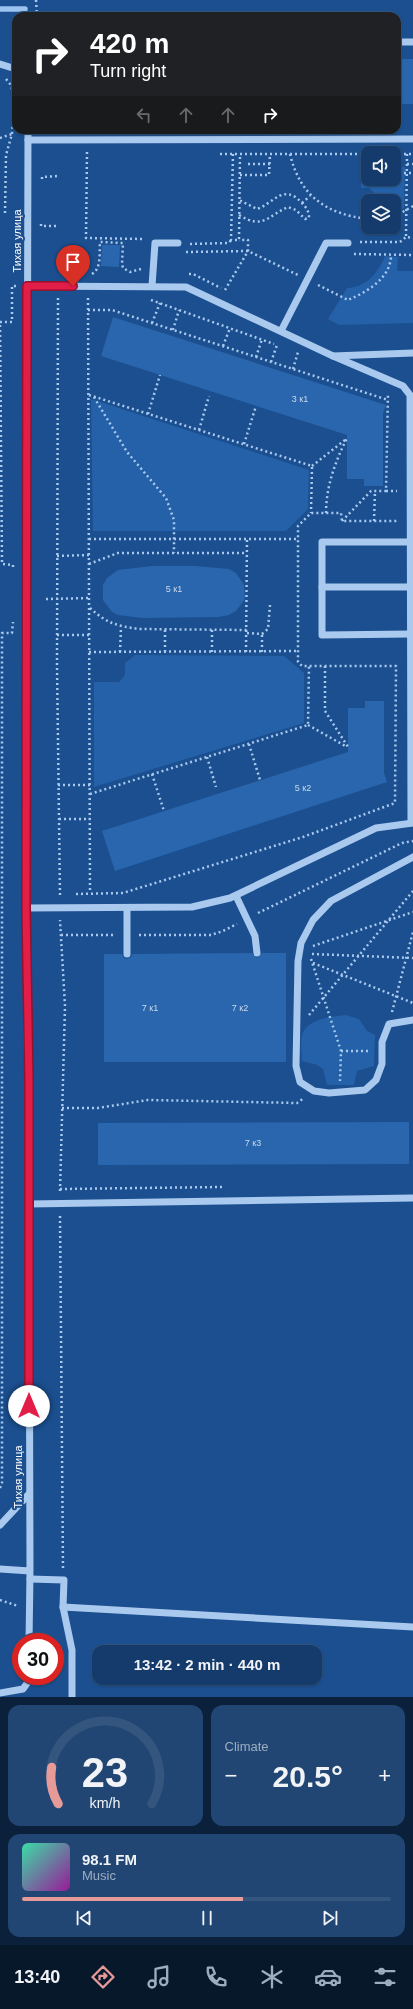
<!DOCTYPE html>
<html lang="en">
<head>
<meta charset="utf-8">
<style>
	:root { --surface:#143b6b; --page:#214673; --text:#f1f3f6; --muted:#9dadc1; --line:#33557e; --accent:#e69b98 }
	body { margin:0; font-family:Helvetica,sans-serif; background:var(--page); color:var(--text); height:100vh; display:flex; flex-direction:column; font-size:15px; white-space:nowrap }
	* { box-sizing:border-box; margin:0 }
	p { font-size:13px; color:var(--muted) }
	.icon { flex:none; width:22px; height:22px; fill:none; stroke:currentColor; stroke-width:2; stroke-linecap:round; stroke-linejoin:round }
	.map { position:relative; height:1697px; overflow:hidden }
	.side { display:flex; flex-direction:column; gap:8px; padding:8px; background:#0b203b; flex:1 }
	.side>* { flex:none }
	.hud { position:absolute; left:12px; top:12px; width:389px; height:122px; border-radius:12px; box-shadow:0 1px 3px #0004,0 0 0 1px var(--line); background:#202124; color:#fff; overflow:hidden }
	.tools { position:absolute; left:361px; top:146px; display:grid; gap:8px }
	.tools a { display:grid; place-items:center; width:40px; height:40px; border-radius:8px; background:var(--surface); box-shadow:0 1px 3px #0004,0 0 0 1px var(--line); font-size:20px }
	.speed { position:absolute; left:12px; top:1633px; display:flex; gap:8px; font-size:20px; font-weight:700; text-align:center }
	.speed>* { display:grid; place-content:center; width:52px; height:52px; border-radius:50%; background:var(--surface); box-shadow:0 1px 3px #0004,0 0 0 1px var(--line); line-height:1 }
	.speed .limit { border:6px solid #d22; background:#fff; color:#111 }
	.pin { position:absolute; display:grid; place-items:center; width:34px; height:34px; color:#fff; margin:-41px -17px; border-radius:50% 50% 50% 0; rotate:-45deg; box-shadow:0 0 4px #0007 }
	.pin .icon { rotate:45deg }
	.me { position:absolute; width:44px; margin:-22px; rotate:0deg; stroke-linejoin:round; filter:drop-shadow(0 0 3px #0008) }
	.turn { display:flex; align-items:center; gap:14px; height:84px; padding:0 12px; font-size:18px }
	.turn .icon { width:52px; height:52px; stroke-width:2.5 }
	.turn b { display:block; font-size:28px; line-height:34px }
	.lanes { display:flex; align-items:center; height:38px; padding:0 12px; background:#0003; justify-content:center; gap:20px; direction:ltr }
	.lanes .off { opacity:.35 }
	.big { font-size:30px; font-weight:800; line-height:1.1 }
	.side .widget { flex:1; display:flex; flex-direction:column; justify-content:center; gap:6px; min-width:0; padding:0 14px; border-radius:12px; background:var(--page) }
	.side .dial { align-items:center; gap:0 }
	.dial svg { height:104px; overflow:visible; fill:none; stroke:var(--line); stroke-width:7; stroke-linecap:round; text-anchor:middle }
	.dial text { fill:var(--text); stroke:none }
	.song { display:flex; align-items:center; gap:12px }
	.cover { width:48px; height:48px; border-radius:6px; background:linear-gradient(135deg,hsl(160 70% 55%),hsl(300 70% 35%)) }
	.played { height:4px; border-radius:2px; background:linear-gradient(90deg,var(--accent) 60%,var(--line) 60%) }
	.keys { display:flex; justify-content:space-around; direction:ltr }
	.heat { display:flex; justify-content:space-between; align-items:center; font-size:22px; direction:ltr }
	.side .tiles { flex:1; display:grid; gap:8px; grid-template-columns:1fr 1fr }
	.widget:last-child { grid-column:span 2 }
	.trip { position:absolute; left:92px; top:1645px; width:230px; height:40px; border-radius:12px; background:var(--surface); box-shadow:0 1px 3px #0004,0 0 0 1px var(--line); font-weight:800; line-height:40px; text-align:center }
	.tab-bar { display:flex; height:64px; justify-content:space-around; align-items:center; background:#08182b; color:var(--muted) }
	.tab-bar .icon { width:28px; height:28px }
	.tab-bar .active { color:var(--accent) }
	.tab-bar b { font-size:18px; color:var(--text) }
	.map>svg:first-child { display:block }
	.green { fill:#2461a8 }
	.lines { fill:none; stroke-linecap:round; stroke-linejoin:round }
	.stream { stroke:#9cc4f0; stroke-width:5.5 }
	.building { fill:#2a66ad }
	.path { stroke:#a9c9ee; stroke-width:2.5; stroke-dasharray:2 3; stroke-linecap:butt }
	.minor { stroke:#a9c9ee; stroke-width:7 }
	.route-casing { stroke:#92132f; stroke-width:10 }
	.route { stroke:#e11d48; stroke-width:7 }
	.labels { text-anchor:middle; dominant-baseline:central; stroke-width:4; stroke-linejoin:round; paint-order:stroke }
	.number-label { font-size:9px; fill:#cad9ea }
	.street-label { font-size:11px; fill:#fff; stroke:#1b4f8f }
</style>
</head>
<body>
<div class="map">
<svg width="413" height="1697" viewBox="0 0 413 1697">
	<rect width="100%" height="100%" fill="#1b4f8f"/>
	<g class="green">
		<polygon points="361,167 368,167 368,179 394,179 394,167 405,167 404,208 394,213 394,201 384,201 369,188 361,188"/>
		<path d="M385 256 398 257 397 271H413V323L339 325 328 319 347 288C367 287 378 273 385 256Z"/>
		<polygon points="91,399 309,470 308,509 286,531 93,531"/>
		<polygon points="135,655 284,656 304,673 304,723 94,787 94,682 119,682 125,675 125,663"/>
		<path d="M346 1015 359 1019 367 1031 375 1035 374 1066 357 1071 354 1085H327L323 1069 317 1065 302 1061C302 1054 300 1042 302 1035 308 1018 331 1017 346 1015Z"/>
	</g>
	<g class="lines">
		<polyline class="stream" points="0,9 25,9"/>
	</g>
	<g class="building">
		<rect x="397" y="59" width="16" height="45"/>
		<polygon points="102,245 120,245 119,267 101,266"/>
		<polygon points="113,317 386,405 383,413 383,486 364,486 364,479 347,479 347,435 101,356"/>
		<polygon points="152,566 195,566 229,569 236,573 244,585 245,599 236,611 229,615 218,617 143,618 118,615 112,612 103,600 103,585 107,578 118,570"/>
		<polygon points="365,701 384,701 384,773 387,782 115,871 102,831 348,752 348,708 365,708"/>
		<polygon points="252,953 257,958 262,953 286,953 286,1062 104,1062 104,954 122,954 124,958 127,959 131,957 132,954"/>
		<polygon points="409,1122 409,1164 98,1165 98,1123"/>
	</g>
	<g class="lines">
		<g class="path">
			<polyline points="36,0 37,16"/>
			<polyline points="0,138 12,134"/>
			<polyline points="87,152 86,238 143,239"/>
			<polyline points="220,154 368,154"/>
			<polyline points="233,154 231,240 239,240 240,154"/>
			<path d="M290 154C300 196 326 214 368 219"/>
			<polyline points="394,154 413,154"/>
			<polyline points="407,154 406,237 413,238"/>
			<polyline points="248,164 270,164"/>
			<polyline points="407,164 413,164"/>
			<polyline points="394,173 413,173"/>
			<polyline points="240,175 269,175 270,154"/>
			<polyline points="42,179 42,177 59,176"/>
			<polyline points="302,203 310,196"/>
			<polyline points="5,213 6,155 12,134 14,94 10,84 6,79"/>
			<path d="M239 215C264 230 267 216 288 207L296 210 305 219 309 218C309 211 306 207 301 202 283 183 273 204 257 209L239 200"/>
			<polyline points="394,217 413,206"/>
			<polyline points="41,224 41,226 59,226"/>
			<polyline points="360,242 400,242 406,237"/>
			<polyline points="190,244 229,243 231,240"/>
			<polyline points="186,252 248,251 298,275"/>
			<polyline points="354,254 413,255"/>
			<path d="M92 274C102 268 99 253 100 242L123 243 122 264 123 268 130 272 141 269"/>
			<polyline points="189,274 193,274 221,288"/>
			<path d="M318 285 348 300C367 292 391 278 391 255"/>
			<polyline points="225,290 248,251 248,240 239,240"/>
			<polyline points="58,298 57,665 60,895"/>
			<polyline points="88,298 90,893"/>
			<polyline points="151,300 274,344"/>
			<polyline points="88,310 112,310 388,400"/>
			<polyline points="152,323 160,303"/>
			<polyline points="173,330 179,310"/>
			<polyline points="223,346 230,328"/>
			<polyline points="256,357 262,339"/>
			<polyline points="271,362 277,345"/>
			<polyline points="293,369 298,352"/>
			<polyline points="89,395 312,466 311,513"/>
			<polyline points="94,397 127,452 166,498 174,520 174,553"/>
			<polyline points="148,414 160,375"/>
			<polyline points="199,430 209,396"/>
			<polyline points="244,444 256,406"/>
			<polyline points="312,466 345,440"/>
			<polyline points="386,491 397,491"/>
			<path d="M326 513C326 487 335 462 347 438"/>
			<polyline points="342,521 371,491 386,491 388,393"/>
			<polyline points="374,521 375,491"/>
			<polyline points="89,539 298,539"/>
			<polyline points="57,556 89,555"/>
			<polyline points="89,564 118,553 247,553"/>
			<polyline points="13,567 13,565 2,564 0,322 12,322 12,286 16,286"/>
			<polyline points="46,599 90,598"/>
			<path d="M90 608C106 623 117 626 139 629L247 630"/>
			<polyline points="247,633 262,634 268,629 270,605"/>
			<polyline points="57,635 89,635"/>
			<polyline points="89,652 298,651"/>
			<polyline points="120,652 121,627"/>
			<polyline points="165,652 165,629"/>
			<polyline points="212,652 212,630"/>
			<polyline points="246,652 247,539"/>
			<polyline points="262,652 262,634"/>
			<polyline points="325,666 325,711 348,747"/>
			<polyline points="308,725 347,747"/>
			<polyline points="249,744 260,780"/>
			<polyline points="207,757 216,787"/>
			<polyline points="152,774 164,811"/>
			<polyline points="58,785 90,785"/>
			<polyline points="90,794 308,725 309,666"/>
			<polyline points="59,819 90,819"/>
			<polyline points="76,894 123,893 303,837 395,803 396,666 302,666 298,662 298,526 311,513 341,513 342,521 397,521 397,519"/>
			<polyline points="258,913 402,843 413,841"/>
			<polyline points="61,935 116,935"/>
			<polyline points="139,935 211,935 223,931 237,924"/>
			<polyline points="313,946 413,912"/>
			<polyline points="312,954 413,958"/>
			<polyline points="311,959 341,1051 340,1081"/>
			<polyline points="313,963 413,1003"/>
			<polyline points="392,1012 413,932"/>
			<polyline points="309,1015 413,891"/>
			<polyline points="341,1051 370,1051"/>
			<polyline points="62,1108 98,1108 148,1100 297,1103 304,1098"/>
			<polyline points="60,1189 222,1187"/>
			<polyline points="60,1191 65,1006 60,920"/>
			<polyline points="60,1216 63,1569"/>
			<polyline points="0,1488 2,1483 2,633 12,633 13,622"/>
			<polyline points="0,1600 18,1606"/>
			<polyline points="17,1671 17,1646"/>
		</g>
		<g class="minor">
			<polyline points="397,42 413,42"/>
			<polyline points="0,64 16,69"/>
			<polyline points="28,140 413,139"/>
			<polyline points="27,286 186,287 333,356 413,353"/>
			<polyline points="152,286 155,243 178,243"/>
			<polyline points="281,331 326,243 348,243"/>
			<polyline points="333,356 403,386 410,395 411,823"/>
			<polyline points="411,542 322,542 322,635 411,634"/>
			<polyline points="322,587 411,587"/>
			<polyline points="413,857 331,901 313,920 301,943 298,961 296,1066 300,1082 314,1091 329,1093 365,1090 376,1080 382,1064 382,1042 389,1024 413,1020"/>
			<polyline points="236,896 255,936 257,953"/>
			<polyline points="26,908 192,907 230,898 376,828 413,823"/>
			<polyline points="127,908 127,954"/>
			<polyline points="29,1204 413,1198"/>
			<polyline points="0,1525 29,1494"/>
			<polyline points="0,1569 30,1571 29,1204 26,908 28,130"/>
			<polyline points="30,1579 64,1580 63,1607 72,1650 72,1697"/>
			<polyline points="63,1607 413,1627"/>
			<polyline points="29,1642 30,1574"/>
			<polyline points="0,1693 23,1689 28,1682 28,1676"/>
		</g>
	</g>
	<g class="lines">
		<g class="route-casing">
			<polyline id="route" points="29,1406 29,1081 26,908 27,286 73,286"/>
		</g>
		<use href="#route" class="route"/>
	</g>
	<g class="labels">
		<g class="number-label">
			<text x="300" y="399">3 к1</text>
			<text x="174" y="589">5 к1</text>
			<text x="303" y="788">5 к2</text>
			<text x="150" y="1008">7 к1</text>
			<text x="240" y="1008">7 к2</text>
			<text x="253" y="1143">7 к3</text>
		</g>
		<g class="street-label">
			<text transform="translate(17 241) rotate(-90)">Тихая улица</text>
			<text transform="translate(18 1477) rotate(-90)">Тихая улица</text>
		</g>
	</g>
</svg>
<div class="tools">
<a><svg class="icon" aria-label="sound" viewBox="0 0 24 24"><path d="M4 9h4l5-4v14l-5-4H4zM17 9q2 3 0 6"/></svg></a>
<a><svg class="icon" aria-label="layers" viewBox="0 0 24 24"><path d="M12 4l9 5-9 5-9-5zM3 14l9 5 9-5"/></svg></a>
</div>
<div class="speed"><div class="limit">30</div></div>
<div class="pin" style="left:73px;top:286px;background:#d93025"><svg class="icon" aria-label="arrive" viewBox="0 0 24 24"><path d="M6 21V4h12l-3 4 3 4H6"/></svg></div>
<svg class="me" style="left:29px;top:1406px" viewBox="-20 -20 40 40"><circle r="19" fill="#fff"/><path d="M0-13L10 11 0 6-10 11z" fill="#e11d48"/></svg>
<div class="trip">13:42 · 2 min · 440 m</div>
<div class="hud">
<div class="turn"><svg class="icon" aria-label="right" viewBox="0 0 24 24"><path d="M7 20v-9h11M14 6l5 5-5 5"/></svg><div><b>420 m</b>Turn right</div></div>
<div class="lanes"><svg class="icon off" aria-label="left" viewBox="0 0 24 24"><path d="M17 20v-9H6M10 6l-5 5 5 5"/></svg><svg class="icon off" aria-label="ahead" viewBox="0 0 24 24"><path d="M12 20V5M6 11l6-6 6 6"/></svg><svg class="icon off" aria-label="ahead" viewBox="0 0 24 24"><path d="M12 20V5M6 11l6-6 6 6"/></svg><svg class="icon" aria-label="right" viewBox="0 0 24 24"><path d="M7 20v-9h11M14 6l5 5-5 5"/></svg></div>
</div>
</div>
<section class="side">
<div class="tiles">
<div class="widget dial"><svg viewBox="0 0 100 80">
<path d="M14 69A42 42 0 1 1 86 69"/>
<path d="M14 69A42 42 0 0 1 9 41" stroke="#e69b98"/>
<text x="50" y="56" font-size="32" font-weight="700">23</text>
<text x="50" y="72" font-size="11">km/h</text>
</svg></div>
<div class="widget"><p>Climate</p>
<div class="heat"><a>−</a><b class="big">20.5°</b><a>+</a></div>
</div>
<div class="widget">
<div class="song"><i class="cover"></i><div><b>98.1 FM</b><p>Music</p></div></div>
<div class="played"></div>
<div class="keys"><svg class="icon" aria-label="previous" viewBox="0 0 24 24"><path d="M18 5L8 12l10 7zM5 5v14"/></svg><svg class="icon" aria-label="pause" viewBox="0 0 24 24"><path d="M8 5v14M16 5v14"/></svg><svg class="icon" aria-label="next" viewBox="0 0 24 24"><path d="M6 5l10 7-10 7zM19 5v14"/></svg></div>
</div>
</div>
</section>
<nav class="tab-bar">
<b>13:40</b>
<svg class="icon active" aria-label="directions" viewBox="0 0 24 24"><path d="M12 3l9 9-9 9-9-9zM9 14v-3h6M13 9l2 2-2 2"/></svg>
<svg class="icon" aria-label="music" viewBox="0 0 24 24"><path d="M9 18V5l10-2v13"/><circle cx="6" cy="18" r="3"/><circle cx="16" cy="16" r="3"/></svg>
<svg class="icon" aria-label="phone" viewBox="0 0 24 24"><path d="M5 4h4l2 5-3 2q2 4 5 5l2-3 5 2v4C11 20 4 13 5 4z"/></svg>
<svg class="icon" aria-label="climate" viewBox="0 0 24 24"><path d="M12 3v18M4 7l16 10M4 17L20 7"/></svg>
<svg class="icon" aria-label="car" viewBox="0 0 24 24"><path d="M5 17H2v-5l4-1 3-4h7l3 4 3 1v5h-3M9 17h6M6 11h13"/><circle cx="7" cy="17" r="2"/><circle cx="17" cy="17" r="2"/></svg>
<svg class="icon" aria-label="filters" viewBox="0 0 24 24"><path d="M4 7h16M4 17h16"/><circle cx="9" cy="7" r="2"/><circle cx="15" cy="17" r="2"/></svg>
</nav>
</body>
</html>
